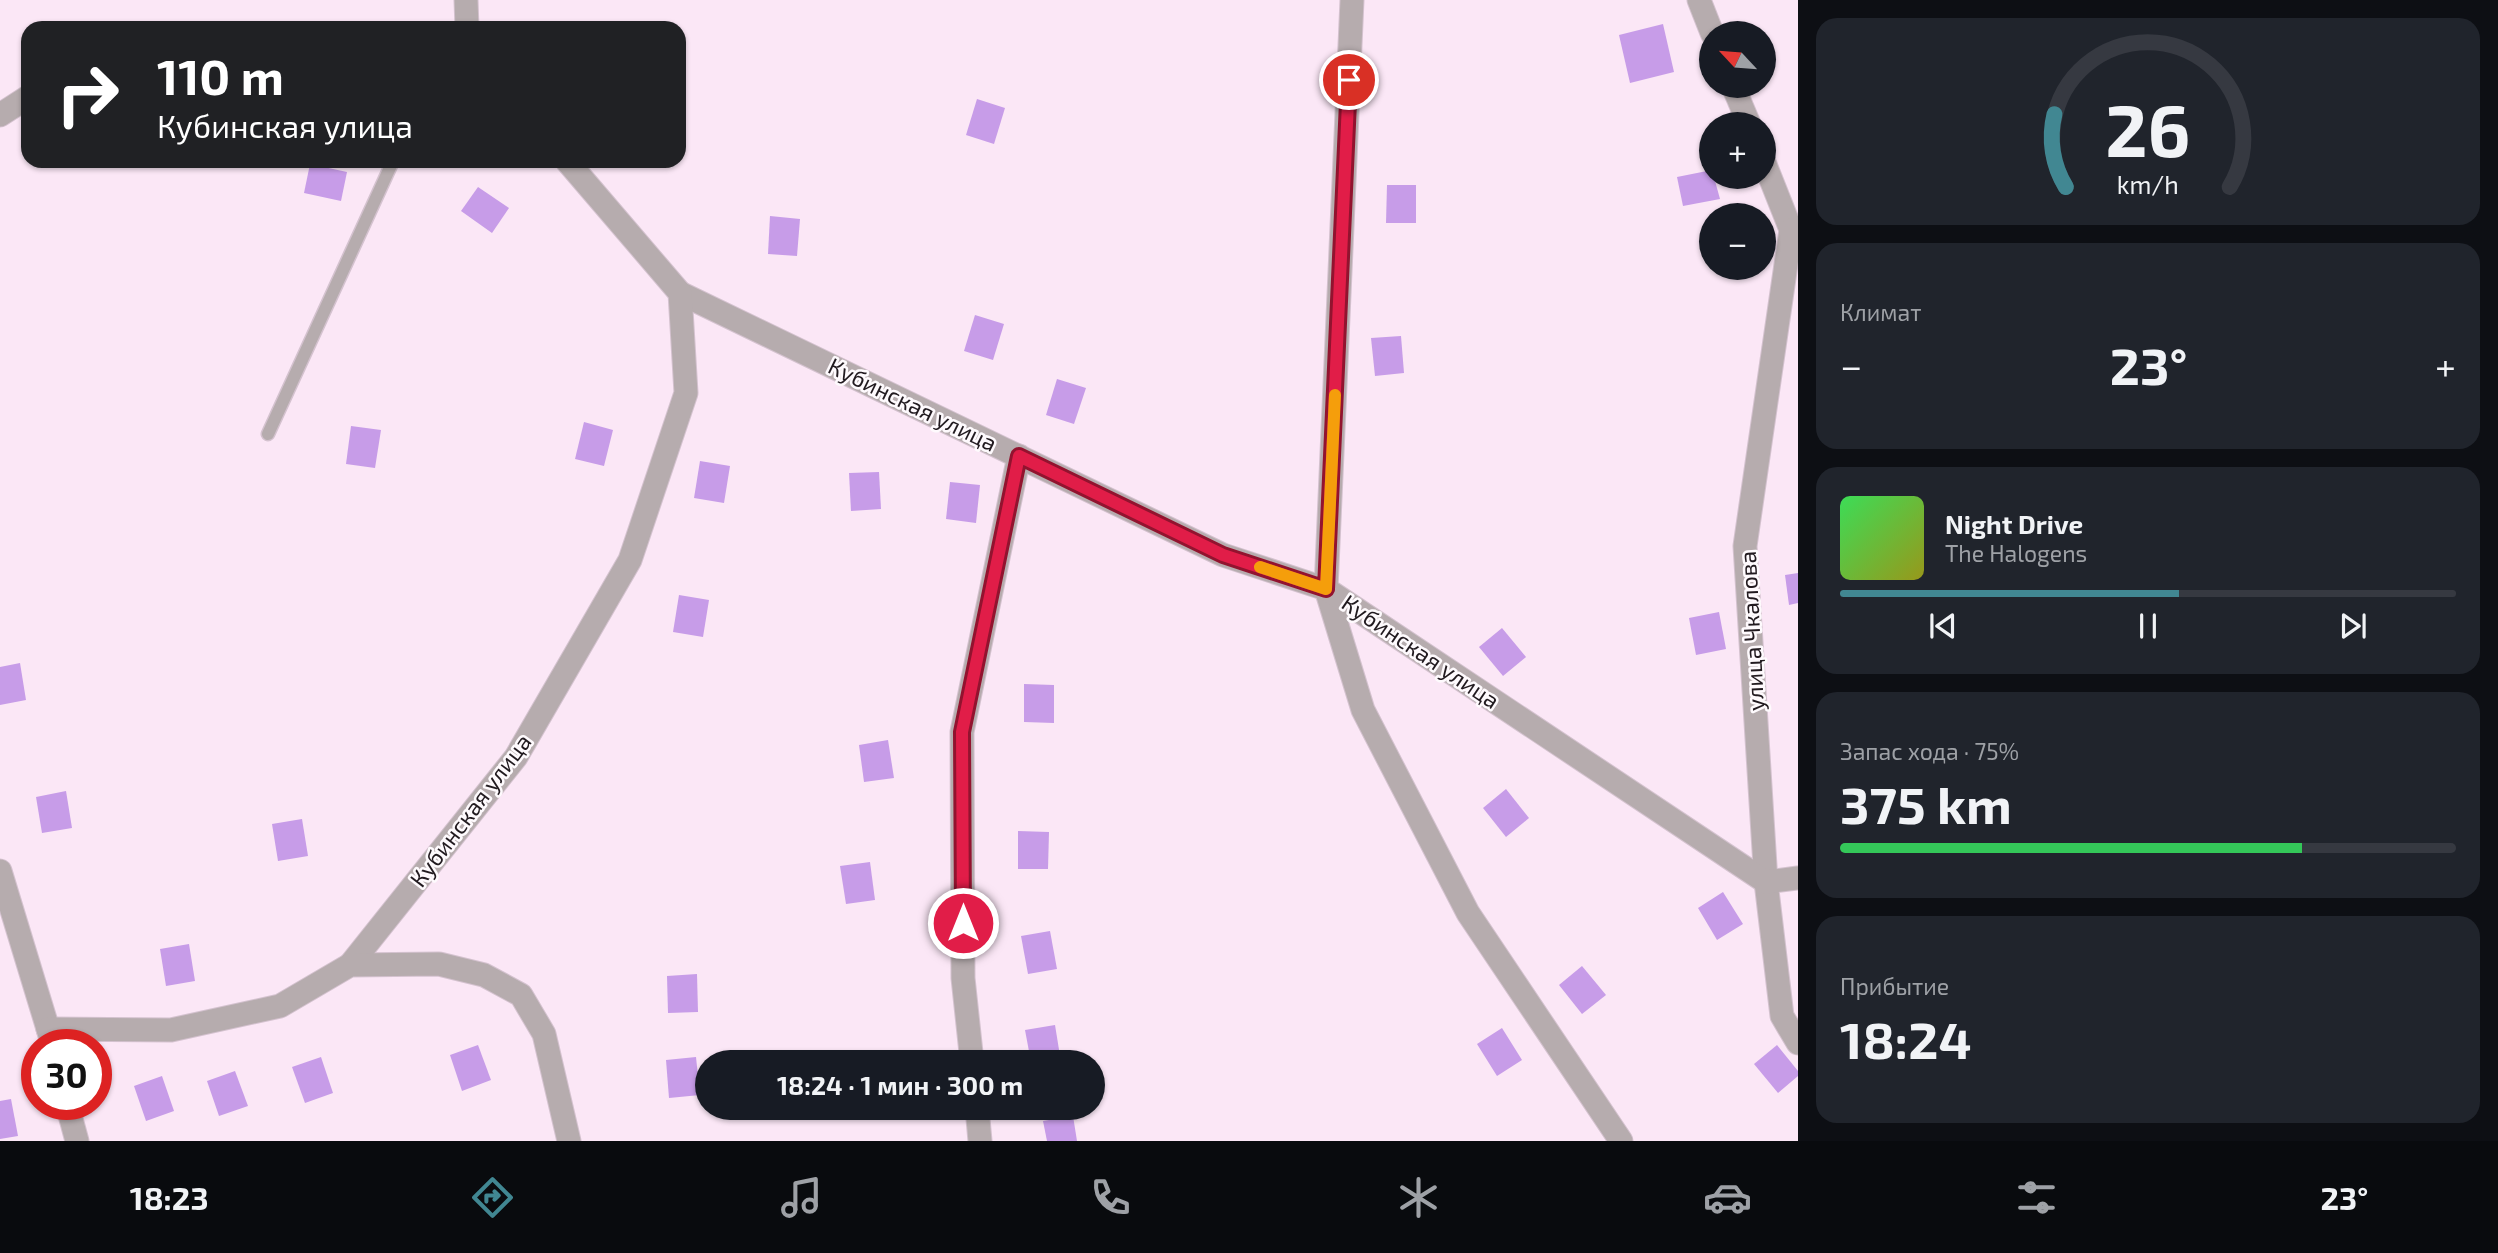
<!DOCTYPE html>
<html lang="ru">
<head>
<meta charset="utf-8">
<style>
	:root { --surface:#171b24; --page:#20242c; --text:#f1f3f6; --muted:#9ea1a6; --line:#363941; --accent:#418792 }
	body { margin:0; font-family:"Exo 2",sans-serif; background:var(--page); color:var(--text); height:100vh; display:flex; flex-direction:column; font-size:26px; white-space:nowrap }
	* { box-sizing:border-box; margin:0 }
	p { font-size:23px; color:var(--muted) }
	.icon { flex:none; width:38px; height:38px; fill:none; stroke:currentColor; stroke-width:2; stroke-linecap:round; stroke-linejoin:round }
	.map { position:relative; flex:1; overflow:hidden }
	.details { display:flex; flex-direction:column; gap:18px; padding:18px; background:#0d0f14; width:700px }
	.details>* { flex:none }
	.top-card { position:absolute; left:21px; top:21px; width:665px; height:147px; border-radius:21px; box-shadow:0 2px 5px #0004; background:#202124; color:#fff; overflow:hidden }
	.needle { width:46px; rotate:296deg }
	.buttons { position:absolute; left:1699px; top:21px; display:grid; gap:14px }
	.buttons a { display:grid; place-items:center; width:77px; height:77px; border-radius:50%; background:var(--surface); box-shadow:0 2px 5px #0004; font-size:35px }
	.speed { position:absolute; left:21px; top:1029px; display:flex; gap:14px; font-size:35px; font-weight:700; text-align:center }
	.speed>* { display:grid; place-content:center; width:91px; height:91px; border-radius:50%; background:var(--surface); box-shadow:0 2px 5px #0004; line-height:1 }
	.speed .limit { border:10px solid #d22; background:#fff; color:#111 }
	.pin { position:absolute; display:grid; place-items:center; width:60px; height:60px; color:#fff; margin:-30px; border:4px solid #fff; border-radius:50%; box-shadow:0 2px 7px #0007 }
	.me { position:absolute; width:77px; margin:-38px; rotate:0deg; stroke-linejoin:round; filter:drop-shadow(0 0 5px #0008) }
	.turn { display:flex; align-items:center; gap:24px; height:147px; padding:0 21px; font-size:32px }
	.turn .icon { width:91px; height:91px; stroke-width:2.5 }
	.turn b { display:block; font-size:49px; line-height:60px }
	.big { font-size:52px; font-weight:700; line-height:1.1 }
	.details .widget { flex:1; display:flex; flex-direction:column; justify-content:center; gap:10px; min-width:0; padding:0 24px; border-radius:21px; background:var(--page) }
	.details .dial { align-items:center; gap:0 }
	.dial svg { height:182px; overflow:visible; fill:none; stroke:var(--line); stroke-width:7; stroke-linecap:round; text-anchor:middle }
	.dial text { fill:var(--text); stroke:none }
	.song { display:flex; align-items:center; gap:21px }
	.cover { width:84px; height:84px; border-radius:10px; background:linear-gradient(135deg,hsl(130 70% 55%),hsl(60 70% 35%)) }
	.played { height:7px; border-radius:4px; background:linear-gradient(90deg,var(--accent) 55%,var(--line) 55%) }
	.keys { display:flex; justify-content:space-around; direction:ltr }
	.heat { display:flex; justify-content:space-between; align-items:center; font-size:38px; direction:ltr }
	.charge { height:10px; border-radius:5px; background:linear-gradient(90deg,#34c759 75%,var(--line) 0) }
	.trip { position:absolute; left:695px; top:1050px; width:410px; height:70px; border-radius:35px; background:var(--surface); box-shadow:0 2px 5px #0004; font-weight:700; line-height:70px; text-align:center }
	.tab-bar { display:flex; height:112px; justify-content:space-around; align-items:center; background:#090b0e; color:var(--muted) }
	.tab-bar .icon { width:49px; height:49px }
	.tab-bar .on { color:var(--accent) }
	.tab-bar b { font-size:32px; color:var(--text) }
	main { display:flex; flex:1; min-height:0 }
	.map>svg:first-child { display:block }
	.building { fill:#c79ce8 }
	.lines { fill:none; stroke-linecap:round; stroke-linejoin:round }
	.service-casing { stroke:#d4c2cf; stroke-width:15 }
	.minor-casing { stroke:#d4c2cf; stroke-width:25 }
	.service { stroke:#b6acae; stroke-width:12 }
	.minor { stroke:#b6acae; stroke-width:23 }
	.route-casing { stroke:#92132f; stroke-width:18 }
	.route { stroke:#e11d48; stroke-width:12 }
	.slow { stroke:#f59e0b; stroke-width:12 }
	.labels { text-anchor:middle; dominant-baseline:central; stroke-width:5; stroke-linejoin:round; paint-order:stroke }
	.street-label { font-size:23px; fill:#211a1f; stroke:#fefafd }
</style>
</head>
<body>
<main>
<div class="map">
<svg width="1798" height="1141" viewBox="0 0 1798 1141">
	<rect width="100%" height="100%" fill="#fbe7f6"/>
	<g class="building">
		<polygon points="1663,24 1674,72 1630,83 1619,35"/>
		<polygon points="977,99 1005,108 994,144 966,135"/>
		<polygon points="310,164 347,172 341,201 304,193"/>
		<polygon points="1712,170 1720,199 1683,206 1677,177"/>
		<polygon points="1387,185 1416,185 1416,223 1386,223"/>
		<polygon points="478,187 509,208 492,233 461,211"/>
		<polygon points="770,216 800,219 797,256 768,254"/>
		<polygon points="975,315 1004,324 993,360 964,351"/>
		<polygon points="1401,336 1404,373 1375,376 1371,338"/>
		<polygon points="1057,379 1086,388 1074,424 1046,415"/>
		<polygon points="584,422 613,430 604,466 575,459"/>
		<polygon points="351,426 381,430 375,468 346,464"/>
		<polygon points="700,461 730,466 724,503 694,498"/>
		<polygon points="879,472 881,509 851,511 849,473"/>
		<polygon points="950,482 980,485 976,523 946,519"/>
		<polygon points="1798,573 1798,603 1789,605 1785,575"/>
		<polygon points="679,595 709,600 703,637 673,632"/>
		<polygon points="1719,612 1726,649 1696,655 1689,618"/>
		<polygon points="1502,628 1526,657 1503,676 1479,647"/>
		<polygon points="20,663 26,700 0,705 0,667"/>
		<polygon points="1024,684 1054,685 1054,723 1024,722"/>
		<polygon points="888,740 894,778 864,782 859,745"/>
		<polygon points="1506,789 1529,818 1506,837 1483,808"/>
		<polygon points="66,791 72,828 42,833 36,797"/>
		<polygon points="302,819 308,856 278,861 272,824"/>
		<polygon points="1018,831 1049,832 1048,869 1018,869"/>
		<polygon points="870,862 875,900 846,904 840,866"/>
		<polygon points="1723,892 1743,924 1717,940 1698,908"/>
		<polygon points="1050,931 1057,969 1028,974 1021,936"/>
		<polygon points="189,944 195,981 166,986 160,949"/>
		<polygon points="1582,966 1606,995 1582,1014 1559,985"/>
		<polygon points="697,974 698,1012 668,1013 667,976"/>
		<polygon points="1055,1025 1061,1062 1031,1062 1025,1030"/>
		<polygon points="1502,1028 1522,1060 1497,1076 1477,1044"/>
		<polygon points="478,1045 491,1080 462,1091 450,1055"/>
		<polygon points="1777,1045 1798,1071 1798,1076 1778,1093 1754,1064"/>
		<polygon points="321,1057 333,1093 305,1103 292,1067"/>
		<polygon points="696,1057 700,1095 669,1098 666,1060"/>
		<polygon points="235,1071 248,1106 219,1116 207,1081"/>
		<polygon points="162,1076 174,1111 146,1121 134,1086"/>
		<polygon points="11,1099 18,1136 0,1139 0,1101"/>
		<polygon points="1073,1116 1077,1141 1047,1141 1043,1121"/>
	</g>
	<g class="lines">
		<g class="service-casing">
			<polyline id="service" points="268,434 393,161"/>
		</g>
		<g class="minor-casing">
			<g id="minor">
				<polyline points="466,0 467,28"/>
				<polyline points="1352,0 1326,589 1363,710 1468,913 1621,1141"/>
				<polyline points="1699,0 1712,33"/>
				<polyline points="1733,86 1749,124"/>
				<polyline points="0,115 28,97"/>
				<polyline points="1764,162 1791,230"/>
				<polyline points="1798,241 1791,230 1745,546 1766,882 1782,1016 1798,1043"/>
				<polyline points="680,293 1223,555 1326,589 1766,882 1798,878"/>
				<polyline points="0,871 52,1042"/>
				<polyline points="350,965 516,757 630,560 686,393 680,293 567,161"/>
				<polyline points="48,1029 171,1030 280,1006 350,965 439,964 484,975 521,995 544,1034 569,1141"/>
				<polyline points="972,1062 963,978 962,732 1019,456"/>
				<polyline points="67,1104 77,1141"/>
				<polyline points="977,1108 980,1141"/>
			</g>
		</g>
		<use href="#service" class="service"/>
		<use href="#minor" class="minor"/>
	</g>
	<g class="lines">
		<g class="route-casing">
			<polyline id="route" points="963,923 962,732 1019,456 1223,555 1326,589 1349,80"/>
		</g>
		<use href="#route" class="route"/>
		<polyline class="slow" points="1260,567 1326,589 1335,395"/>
	</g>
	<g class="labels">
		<g class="street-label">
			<text transform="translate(913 404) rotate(26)">Кубинская улица</text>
			<text transform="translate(1751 631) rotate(-93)">улица Чкалова</text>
			<text transform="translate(1421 651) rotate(34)">Кубинская улица</text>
			<text transform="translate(470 810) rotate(-53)">Кубинская улица</text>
		</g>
	</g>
</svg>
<div class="buttons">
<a><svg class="needle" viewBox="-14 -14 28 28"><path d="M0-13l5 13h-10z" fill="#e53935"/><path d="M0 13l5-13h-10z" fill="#9ea1a6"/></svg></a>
<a>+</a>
<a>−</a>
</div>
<div class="speed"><div class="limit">30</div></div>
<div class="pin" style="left:1349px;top:80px;background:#d93025"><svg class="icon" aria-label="arrive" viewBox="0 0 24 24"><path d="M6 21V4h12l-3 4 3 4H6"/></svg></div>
<svg class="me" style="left:963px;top:923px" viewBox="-20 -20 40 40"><circle r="17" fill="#e11d48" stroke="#fff" stroke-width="3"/><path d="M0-11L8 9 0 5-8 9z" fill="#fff"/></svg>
<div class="trip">18:24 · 1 мин · 300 m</div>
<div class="top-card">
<div class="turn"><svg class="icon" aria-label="right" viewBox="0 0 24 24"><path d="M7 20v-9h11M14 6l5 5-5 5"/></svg><div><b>110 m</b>Кубинская улица</div></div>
</div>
</div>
<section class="details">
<div class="widget dial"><svg viewBox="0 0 100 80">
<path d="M14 69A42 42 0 1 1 86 69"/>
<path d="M14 69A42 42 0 0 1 9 37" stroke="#418792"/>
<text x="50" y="56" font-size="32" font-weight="700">26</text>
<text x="50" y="72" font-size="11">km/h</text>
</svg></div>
<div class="widget"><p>Климат</p>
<div class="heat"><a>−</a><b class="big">23°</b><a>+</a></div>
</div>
<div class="widget">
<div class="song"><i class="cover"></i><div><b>Night Drive</b><p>The Halogens</p></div></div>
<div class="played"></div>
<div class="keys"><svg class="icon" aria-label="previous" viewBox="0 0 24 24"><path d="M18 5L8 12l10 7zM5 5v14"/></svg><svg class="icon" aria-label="pause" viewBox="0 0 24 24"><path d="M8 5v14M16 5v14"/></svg><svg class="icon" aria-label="next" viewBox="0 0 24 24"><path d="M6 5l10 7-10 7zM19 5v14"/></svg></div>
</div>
<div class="widget"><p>Запас хода · 75%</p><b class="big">375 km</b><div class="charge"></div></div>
<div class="widget"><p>Прибытие</p><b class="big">18:24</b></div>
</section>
</main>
<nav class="tab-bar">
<b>18:23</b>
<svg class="icon on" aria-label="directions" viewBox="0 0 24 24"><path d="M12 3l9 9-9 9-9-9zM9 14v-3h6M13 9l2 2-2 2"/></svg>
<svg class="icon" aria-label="music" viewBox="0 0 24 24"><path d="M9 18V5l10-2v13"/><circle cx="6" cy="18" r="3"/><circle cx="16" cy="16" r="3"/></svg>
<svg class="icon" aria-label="phone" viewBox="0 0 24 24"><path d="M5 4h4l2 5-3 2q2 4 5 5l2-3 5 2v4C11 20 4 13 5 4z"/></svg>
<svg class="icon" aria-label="climate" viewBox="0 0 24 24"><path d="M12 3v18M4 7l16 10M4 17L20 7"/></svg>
<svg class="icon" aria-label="car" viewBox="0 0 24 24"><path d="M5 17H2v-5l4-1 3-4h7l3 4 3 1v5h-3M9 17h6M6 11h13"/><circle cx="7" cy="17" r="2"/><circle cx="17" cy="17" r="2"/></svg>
<svg class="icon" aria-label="filters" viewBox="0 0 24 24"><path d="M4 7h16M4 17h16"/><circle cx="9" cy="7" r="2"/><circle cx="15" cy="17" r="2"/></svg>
<b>23°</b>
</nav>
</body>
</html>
